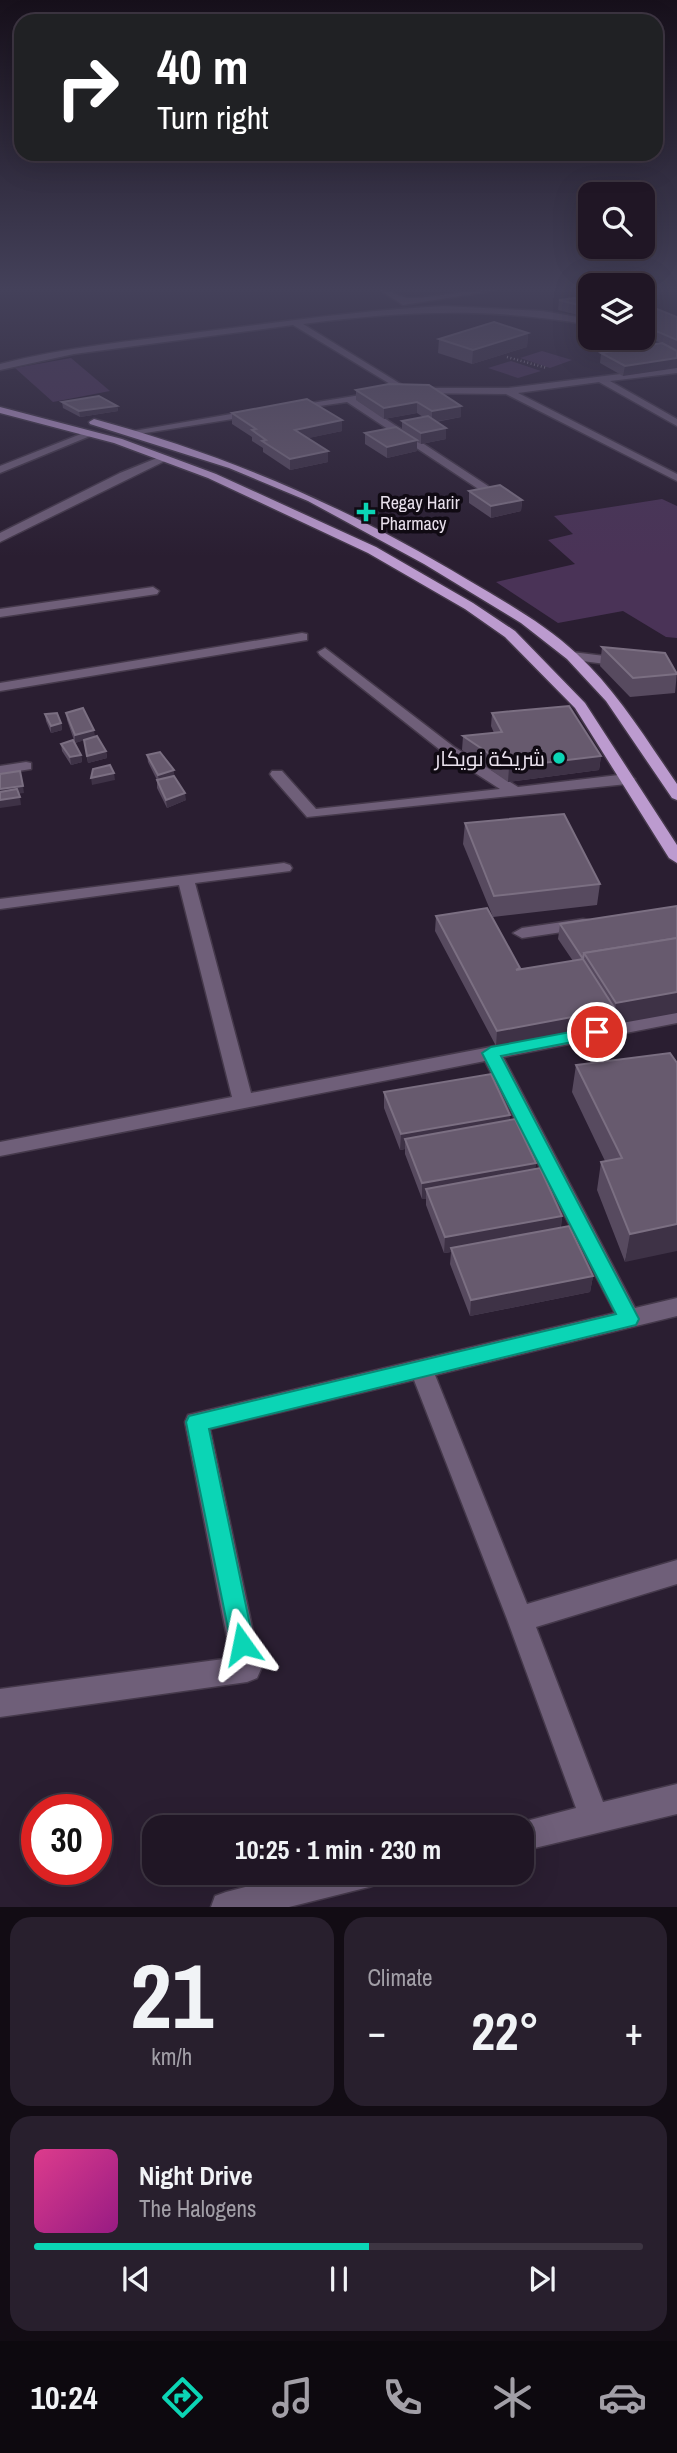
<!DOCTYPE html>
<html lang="en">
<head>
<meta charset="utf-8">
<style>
	:root { --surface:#201625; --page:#281f2d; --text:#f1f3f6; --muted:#a29fa7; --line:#3d3542; --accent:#0bd5b5 }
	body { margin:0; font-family:"Archivo Narrow",Cairo,sans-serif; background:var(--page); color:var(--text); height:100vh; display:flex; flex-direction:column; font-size:26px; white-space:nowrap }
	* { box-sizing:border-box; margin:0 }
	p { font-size:23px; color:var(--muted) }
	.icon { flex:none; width:38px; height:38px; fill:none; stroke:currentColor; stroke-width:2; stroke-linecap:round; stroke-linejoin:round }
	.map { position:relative; height:1907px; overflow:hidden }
	.side { display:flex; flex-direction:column; gap:10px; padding:10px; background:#120c14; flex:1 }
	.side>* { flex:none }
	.banner { position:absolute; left:14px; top:14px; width:649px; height:147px; border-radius:21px; box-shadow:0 7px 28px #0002,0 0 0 2px var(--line); background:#202124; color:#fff; overflow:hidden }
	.controls { position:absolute; left:578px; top:182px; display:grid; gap:14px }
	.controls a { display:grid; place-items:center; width:77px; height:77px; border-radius:14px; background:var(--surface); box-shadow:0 7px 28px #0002,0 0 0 2px var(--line); font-size:35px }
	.speed { position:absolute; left:21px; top:1794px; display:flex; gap:14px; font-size:35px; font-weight:700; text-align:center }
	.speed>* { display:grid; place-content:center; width:91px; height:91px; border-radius:50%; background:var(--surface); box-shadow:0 7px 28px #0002,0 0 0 2px var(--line); line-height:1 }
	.speed .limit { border:10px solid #d22; background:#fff; color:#111 }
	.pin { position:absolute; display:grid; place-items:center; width:60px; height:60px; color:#fff; margin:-30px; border:4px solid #fff; border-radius:50%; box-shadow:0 2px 7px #0007 }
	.me { position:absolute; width:77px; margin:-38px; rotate:348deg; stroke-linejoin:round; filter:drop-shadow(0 0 5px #0008) }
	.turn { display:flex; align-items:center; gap:24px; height:147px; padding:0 28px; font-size:32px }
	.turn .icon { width:91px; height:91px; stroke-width:2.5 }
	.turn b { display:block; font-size:49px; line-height:60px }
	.big { font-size:52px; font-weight:700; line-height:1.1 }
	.side .widget { flex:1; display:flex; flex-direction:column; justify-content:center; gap:10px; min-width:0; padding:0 24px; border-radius:21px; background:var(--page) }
	.side .dial { align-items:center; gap:0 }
	.dial b { font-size:91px; line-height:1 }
	.song { display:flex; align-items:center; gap:21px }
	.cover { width:84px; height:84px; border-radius:10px; background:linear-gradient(135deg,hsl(330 70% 55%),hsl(310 70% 35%)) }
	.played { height:7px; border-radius:4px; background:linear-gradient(90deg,var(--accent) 55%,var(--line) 55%) }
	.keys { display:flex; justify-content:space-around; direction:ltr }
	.heat { display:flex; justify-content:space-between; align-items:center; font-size:38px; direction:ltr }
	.side .tiles { flex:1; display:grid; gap:10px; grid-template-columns:1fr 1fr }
	.widget:last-child { grid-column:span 2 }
	.trip { position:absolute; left:142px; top:1815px; width:392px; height:70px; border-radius:21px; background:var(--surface); box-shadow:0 7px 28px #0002,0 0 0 2px var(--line); font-weight:700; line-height:70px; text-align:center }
	.tabs { display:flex; height:112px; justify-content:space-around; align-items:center; background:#0d090f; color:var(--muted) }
	.tabs .icon { width:49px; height:49px }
	.tabs .active { color:var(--accent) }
	.tabs b { font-size:32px; color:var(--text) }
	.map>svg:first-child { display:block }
	.green { fill:#4a3357 }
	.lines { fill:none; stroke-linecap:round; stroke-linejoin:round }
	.minor-casing { stroke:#45394b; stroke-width:3 }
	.major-casing { stroke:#45394b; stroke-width:3 }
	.path { stroke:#8f8594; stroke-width:2.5; stroke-dasharray:1 2.5; stroke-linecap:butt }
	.minor { fill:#6f5f79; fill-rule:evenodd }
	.major { fill:#bc9bcf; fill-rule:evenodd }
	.wall { fill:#574a5f }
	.shaded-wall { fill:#3e3246 }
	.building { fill:#675a6e; stroke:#7b6f82; stroke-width:2 }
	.route { fill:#0bd5b5; stroke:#078a76; stroke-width:2 }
	.poi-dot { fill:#0bd5b5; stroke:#100a13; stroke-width:2.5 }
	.labels { text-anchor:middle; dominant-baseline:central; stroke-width:7; stroke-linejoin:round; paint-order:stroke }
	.far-poi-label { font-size:18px; fill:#e8e0ec; stroke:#100a13; text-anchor:start }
	.poi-label { font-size:21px; fill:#e8e0ec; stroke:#100a13; text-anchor:end }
</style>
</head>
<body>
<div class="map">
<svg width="677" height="1907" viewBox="0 0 677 1907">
	<rect width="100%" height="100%" fill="#2a1e31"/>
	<g class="green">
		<polygon points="542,351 572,360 550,368 520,358"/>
		<polygon points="71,358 110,391 53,402 15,368"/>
		<polygon points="511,361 541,371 518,378 488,368"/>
		<polygon points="662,499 677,506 677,638 666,637 623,611 558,623 496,582 575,564 548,540 573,534 554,516"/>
	</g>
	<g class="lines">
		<g class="minor-casing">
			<g id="minor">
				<path d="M380 290C392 290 401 299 412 298 441 297 468 289 497 290L403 305Z"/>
				<path d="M444 306 542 311 590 319V325C491 307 402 311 303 324L412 391 417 388H508L677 367V373L610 381 677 419V426L599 382 518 393 677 474V481L506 394 405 393 293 325 74 354 0 370V364C66 347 133 341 200 332 281 322 362 310 444 306Z"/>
				<polygon points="630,338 640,338 673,355 665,357"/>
				<polygon points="379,392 384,395 382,397 358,401 488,486 488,490 480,490 347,402 292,410 287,407"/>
				<polygon points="254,410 258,411 258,415 133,435 128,432"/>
				<polygon points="86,432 95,434 0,473 0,466"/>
				<polygon points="162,456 171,458 0,542 0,533 120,473"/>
				<polygon points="153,587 159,591 157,594 0,617 0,609"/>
				<polygon points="302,633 307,634 307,640 0,691 0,683"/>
				<polygon points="325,648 454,747 518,787 627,774 635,779 627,784 307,817 272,777 270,774 272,771 282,771 316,809 500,789 444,753 320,655 318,652"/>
				<polygon points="572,652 621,658 628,662 621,666 567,659 567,653"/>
				<polygon points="26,762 31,763 31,769 0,774 0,766"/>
				<polygon points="284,863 290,865 292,868 290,871 195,883 251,1093 677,1011 677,1023 503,1057 635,1308 677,1298 677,1316 435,1375 527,1604 677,1560 677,1584 536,1627 603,1802 677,1784 677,1814 522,1851 522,1827 511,1825 576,1808 507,1619 414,1380 210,1429 261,1669 257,1678 247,1682 0,1717 0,1689 231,1658 185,1422 188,1415 615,1313 485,1061 0,1156 0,1142 232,1097 179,885 0,909 0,899"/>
				<polygon points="583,919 589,920 592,924 589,928 522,938 513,933 522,928"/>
				<polygon points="304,1872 384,1872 380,1883 369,1887 289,1907 211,1907 215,1896 226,1892"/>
			</g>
		</g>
		<g class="major-casing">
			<g id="major">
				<polygon points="0,407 122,439 216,474 376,547 473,603 515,631 585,703 677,845 677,863 669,858 575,708 505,637 465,609 368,553 208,478 114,443 0,413"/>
				<path d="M94 419C230 456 347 507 468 580 505 602 545 624 577 654 617 691 646 739 677 784V800L672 798 606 701 567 659 521 623 424 564 308 501 229 468 90 424 89 422Z"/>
			</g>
		</g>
		<polyline class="path" points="507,357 547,368"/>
		<use href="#minor" class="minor"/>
		<use href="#major" class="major"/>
	</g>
	<g class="wall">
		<polygon points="590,296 590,318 558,310 559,300"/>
		<polygon points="642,303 677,317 677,350 667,346 623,376 600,363 601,353 661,343 642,335"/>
		<polygon points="528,333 527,347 472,364 438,353 439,339"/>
		<polygon points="356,390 461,406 461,417 436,422 446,428 446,439 421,444 417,442 417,451 387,458 365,444 365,433 402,431 402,421 423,417 417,413 384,419 356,400"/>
		<polygon points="62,402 117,406 118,411 80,417 63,408"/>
		<polygon points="232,413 342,420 342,431 308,438 328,451 328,462 290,470 263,452 263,448 252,441 252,437 232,424"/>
		<polygon points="469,491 522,500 521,511 491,518 469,503"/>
		<polygon points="602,647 677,672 675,693 630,697 600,666"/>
		<polygon points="66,713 95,737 106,751 107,758 88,763 84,740 75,743 67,720"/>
		<polygon points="492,713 601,756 599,770 508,782 462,750 463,736 494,733 491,726"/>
		<polygon points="45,714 61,723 62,730 51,733 46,721"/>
		<polygon points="61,744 81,755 82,762 71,765 62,751"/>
		<polygon points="147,755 174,776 186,800 167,808 157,788 157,780 148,762"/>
		<polygon points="465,823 600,884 597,905 493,917 463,844"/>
		<polygon points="677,906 613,1025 496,1046 435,931 436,916 519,969 573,961 558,939 560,924"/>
		<polygon points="670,1053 625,1262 597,1190 601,1162 605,1161 572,1092 576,1065"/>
		<polygon points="384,1092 510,1115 509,1121 536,1163 535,1169 562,1216 561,1227 593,1276 590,1292 470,1316 450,1264 451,1252 444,1253 426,1205 426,1199 422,1199 405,1154 405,1149 400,1150 384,1108"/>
	</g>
	<g class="shaded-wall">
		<polygon points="528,333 527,347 472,364 473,350"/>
		<polygon points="677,358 677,368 623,376 625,366"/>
		<polygon points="417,402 417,413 384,419 384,408"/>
		<polygon points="117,406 118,411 80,417 79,411"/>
		<polygon points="461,406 461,417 432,422 432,411"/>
		<polygon points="342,420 342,431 295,441 295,430"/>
		<polygon points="446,428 446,439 421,444 421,433"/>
		<polygon points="417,440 417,451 387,458 387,447"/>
		<polygon points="328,451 328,462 290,470 290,459"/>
		<polygon points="522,500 521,511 491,518 491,506"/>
		<polygon points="61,723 62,730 51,733 51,726"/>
		<polygon points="94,730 95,737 75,743 75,735"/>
		<polygon points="106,751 107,758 88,763 87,756"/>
		<polygon points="81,755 82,762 71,765 70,757"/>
		<polygon points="601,756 599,770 508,782 509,767"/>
		<polygon points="174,770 174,777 159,782 158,775"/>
		<polygon points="114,773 115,780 92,785 91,778"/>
		<polygon points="23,786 24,793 0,796 0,789"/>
		<polygon points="185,793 186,800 167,808 166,800"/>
		<polygon points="20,797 21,805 0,808 0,800"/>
		<polygon points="677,992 677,1013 496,1046 497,1031 615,1009 616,1003"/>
		<polygon points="510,1115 508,1131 405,1139 405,1149 400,1150 401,1134"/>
		<polygon points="536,1163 534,1179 426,1189 426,1199 422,1199 422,1183"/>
		<polygon points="562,1216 560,1232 451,1248 451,1252 444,1253 445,1237"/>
		<polygon points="677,1224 677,1251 625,1262 630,1234"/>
		<polygon points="593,1276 590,1292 470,1316 471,1300"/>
	</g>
	<g class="building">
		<polygon points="590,296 590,308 559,300"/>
		<polygon points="642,303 677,317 677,340 642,325"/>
		<polygon points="494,322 528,333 473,350 439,339"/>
		<polygon points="662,343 677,351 677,358 625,366 601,353"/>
		<polygon points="389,384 429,385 461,406 432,411 417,402 384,408 356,390"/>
		<polygon points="99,396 117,406 79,411 62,402"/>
		<polygon points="307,399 342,420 295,430 328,451 290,459 262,441 266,440 252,430 256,429 232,413"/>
		<polygon points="428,416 446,428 421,433 402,421"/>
		<polygon points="396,427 417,440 387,447 365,433"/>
		<polygon points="500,485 522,500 491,506 469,491"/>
		<polygon points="602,647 665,653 677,674 633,678"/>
		<polygon points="569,706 601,756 509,767 463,736 502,732 492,713"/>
		<polygon points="83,708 94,730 75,735 66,713"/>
		<polygon points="57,713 61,723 51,726 45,714"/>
		<polygon points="97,736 106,751 87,756 84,740"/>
		<polygon points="73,740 81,755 70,757 61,744"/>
		<polygon points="160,752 174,770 158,775 147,755"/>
		<polygon points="110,765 114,773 91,778 93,769"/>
		<polygon points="20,771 23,786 0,789 0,774"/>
		<polygon points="174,776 185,793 166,800 157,780"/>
		<polygon points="17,789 20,797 0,800 0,792"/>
		<polygon points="564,814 600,884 494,896 465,823"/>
		<polygon points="677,906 677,938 584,953 583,959 560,924"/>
		<polygon points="487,908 520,968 516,970 583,959 615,1009 497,1031 436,916"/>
		<polygon points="677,938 677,992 616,1003 584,953"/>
		<polygon points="670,1053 677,1063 677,1224 630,1234 601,1162 622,1158 576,1065"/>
		<polygon points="491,1074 510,1115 401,1134 384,1092"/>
		<polygon points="515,1119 536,1163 422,1183 405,1139"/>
		<polygon points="540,1168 562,1216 445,1237 426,1189"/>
		<polygon points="569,1226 593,1276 471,1300 451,1248"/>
	</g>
	<linearGradient id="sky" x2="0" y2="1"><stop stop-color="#17101b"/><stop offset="0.52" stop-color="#44415a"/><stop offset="1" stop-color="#44415a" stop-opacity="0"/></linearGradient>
	<rect width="677" height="557" fill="url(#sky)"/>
	<polygon class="route" points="597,1027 603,1028 606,1032 603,1036 501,1056 639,1319 636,1325 209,1429 254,1644 251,1653 242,1656 233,1653 186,1422 189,1416 616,1314 482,1053 491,1047"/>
	<g class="poi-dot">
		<path d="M362.5 501.5h7v7h7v7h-7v7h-7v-7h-7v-7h7z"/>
		<circle cx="559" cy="758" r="7"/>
	</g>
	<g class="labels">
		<g class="far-poi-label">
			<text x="380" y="502">Regay Harir<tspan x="380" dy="21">Pharmacy</tspan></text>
		</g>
		<g class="poi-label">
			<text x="545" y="758">شريكة نويكار</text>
		</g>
	</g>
</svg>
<div class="controls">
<a><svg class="icon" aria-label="search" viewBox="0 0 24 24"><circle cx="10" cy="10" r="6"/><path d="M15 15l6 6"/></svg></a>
<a><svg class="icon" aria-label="layers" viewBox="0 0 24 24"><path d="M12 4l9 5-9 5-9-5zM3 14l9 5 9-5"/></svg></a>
</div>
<div class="speed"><div class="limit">30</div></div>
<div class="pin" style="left:597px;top:1032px;background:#d93025"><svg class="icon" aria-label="arrive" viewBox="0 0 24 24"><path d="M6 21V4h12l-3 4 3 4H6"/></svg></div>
<svg class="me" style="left:242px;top:1644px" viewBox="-20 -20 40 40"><path d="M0-17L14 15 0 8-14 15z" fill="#0bd5b5" stroke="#fff" stroke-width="4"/></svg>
<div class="trip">10:25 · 1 min · 230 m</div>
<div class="banner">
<div class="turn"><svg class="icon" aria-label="right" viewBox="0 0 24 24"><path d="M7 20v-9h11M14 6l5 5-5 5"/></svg><div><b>40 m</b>Turn right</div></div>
</div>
</div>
<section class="side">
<div class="tiles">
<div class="widget dial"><b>21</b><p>km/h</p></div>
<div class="widget"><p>Climate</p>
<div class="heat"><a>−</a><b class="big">22°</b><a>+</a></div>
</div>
<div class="widget">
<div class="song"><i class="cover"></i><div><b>Night Drive</b><p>The Halogens</p></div></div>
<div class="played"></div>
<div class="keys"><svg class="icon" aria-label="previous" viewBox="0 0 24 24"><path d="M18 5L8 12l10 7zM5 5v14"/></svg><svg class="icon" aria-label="pause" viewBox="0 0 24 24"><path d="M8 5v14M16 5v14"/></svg><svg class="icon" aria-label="next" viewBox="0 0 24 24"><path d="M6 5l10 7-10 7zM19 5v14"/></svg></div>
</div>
</div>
</section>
<nav class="tabs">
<b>10:24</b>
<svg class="icon active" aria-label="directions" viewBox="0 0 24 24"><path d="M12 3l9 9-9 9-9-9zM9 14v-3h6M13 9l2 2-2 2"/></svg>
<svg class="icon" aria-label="music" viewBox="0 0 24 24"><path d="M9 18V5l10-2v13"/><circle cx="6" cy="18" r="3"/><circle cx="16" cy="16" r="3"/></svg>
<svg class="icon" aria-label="phone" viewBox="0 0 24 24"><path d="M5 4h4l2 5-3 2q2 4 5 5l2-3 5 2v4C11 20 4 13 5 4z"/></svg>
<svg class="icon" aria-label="climate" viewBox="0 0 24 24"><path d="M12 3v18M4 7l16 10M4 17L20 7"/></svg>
<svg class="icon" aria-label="car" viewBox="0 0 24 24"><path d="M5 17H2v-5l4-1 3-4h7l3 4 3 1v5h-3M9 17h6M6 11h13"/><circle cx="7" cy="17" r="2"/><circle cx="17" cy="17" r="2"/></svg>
</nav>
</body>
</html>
